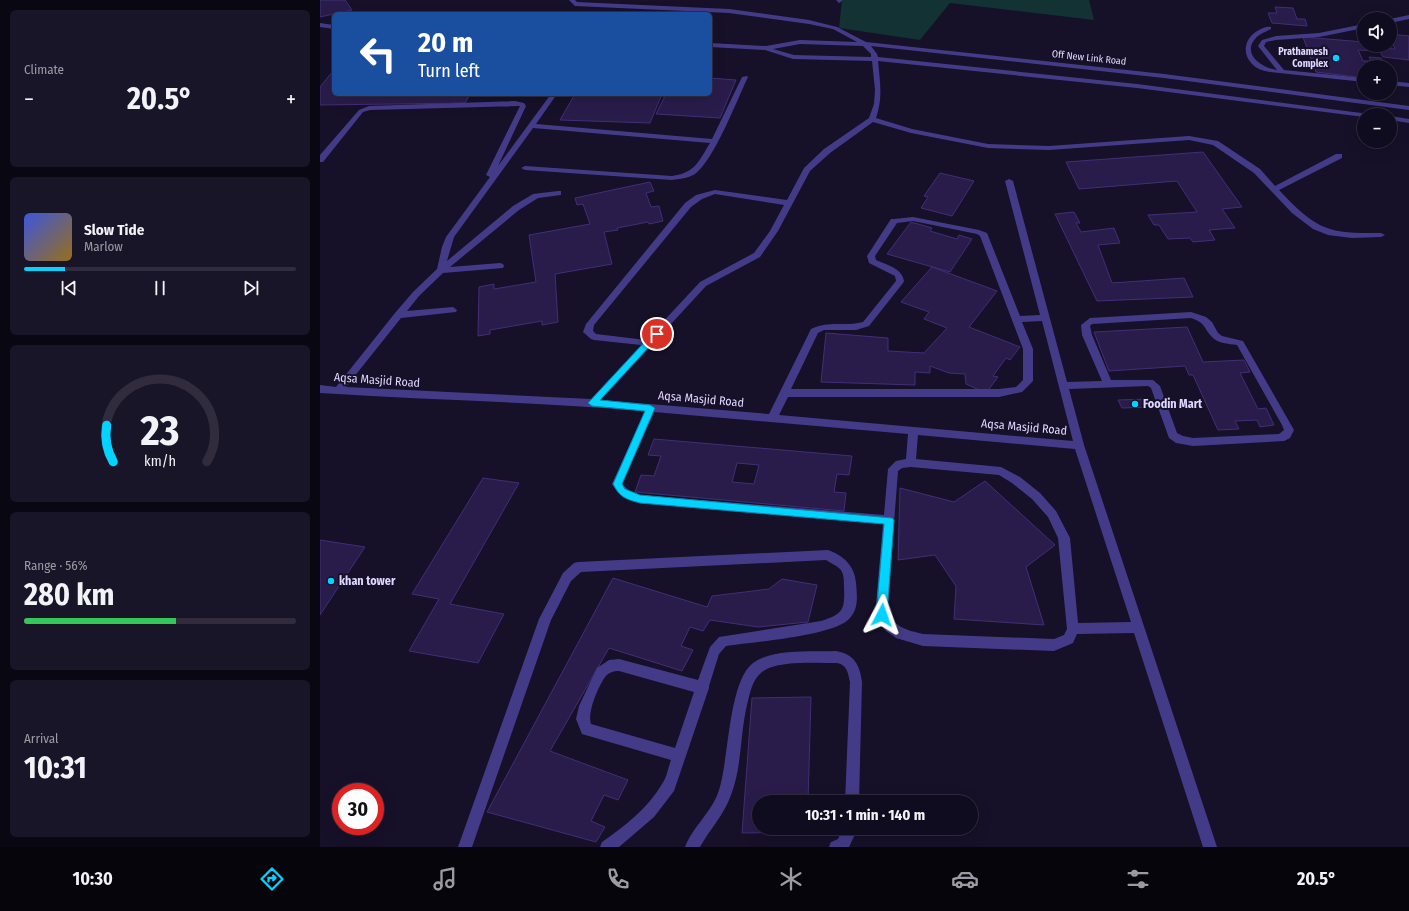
<!DOCTYPE html>
<html lang="en">
<head>
<meta charset="utf-8">
<style>
	:root { --surface:#100c1f; --page:#191528; --text:#f1f3f6; --muted:#9c9ba4; --line:#302c3d; --accent:#04d2ff }
	body { margin:0; font-family:"Fira Sans Condensed",sans-serif; background:var(--page); color:var(--text); height:100vh; display:flex; flex-direction:column; font-size:15px; white-space:nowrap }
	* { box-sizing:border-box; margin:0 }
	p { font-size:13px; color:var(--muted) }
	.icon { flex:none; width:22px; height:22px; fill:none; stroke:currentColor; stroke-width:2; stroke-linecap:round; stroke-linejoin:round }
	.map { position:relative; flex:1; overflow:hidden }
	.drawer { display:flex; flex-direction:column; gap:10px; padding:10px; background:#090711; width:320px }
	.drawer>* { flex:none }
	.guide { position:absolute; left:12px; top:12px; width:380px; height:84px; border-radius:6px; box-shadow:0 4px 16px #0002,0 0 0 1px var(--line); background:#1a4fa0; color:#fff; overflow:hidden }
	.fabs { position:absolute; left:1037px; top:12px; display:grid; gap:8px }
	.fabs a { display:grid; place-items:center; width:40px; height:40px; border-radius:50%; background:var(--surface); box-shadow:0 4px 16px #0002,0 0 0 1px var(--line); font-size:20px }
	.speed { position:absolute; left:12px; top:783px; display:flex; gap:8px; font-size:20px; font-weight:700; text-align:center }
	.speed>* { display:grid; place-content:center; width:52px; height:52px; border-radius:50%; background:var(--surface); box-shadow:0 4px 16px #0002,0 0 0 1px var(--line); line-height:1 }
	.speed .limit { border:6px solid #d22; background:#fff; color:#111 }
	.pin { position:absolute; display:grid; place-items:center; width:34px; height:34px; color:#fff; margin:-17px; border:2px solid #fff; border-radius:50%; box-shadow:0 1px 4px #0007 }
	.me { position:absolute; width:44px; margin:-22px; rotate:4deg; stroke-linejoin:round; filter:drop-shadow(0 0 3px #0008) }
	.turn { display:flex; align-items:center; gap:14px; height:84px; padding:0 20px; font-size:18px }
	.turn .icon { width:52px; height:52px; stroke-width:2.5 }
	.turn b { display:block; font-size:28px; line-height:34px }
	.big { font-size:30px; font-weight:700; line-height:1.1 }
	.drawer .widget { flex:1; display:flex; flex-direction:column; justify-content:center; gap:6px; min-width:0; padding:0 14px; border-radius:6px; background:var(--page) }
	.drawer .dial { align-items:center; gap:0 }
	.dial svg { height:104px; overflow:visible; fill:none; stroke:var(--line); stroke-width:7; stroke-linecap:round; text-anchor:middle }
	.dial text { fill:var(--text); stroke:none }
	.song { display:flex; align-items:center; gap:12px }
	.cover { width:48px; height:48px; border-radius:6px; background:linear-gradient(135deg,hsl(230 70% 55%),hsl(40 70% 35%)) }
	.played { height:4px; border-radius:2px; background:linear-gradient(90deg,var(--accent) 15%,var(--line) 15%) }
	.keys { display:flex; justify-content:space-around; direction:ltr }
	.heat { display:flex; justify-content:space-between; align-items:center; font-size:22px; direction:ltr }
	.charge { height:6px; border-radius:3px; background:linear-gradient(90deg,#34c759 56%,var(--line) 0) }
	.trip { position:absolute; left:432px; top:795px; width:226px; height:40px; border-radius:20px; background:var(--surface); box-shadow:0 4px 16px #0002,0 0 0 1px var(--line); font-weight:700; line-height:40px; text-align:center }
	.tab-bar { display:flex; height:64px; justify-content:space-around; align-items:center; background:#06050c; color:var(--muted) }
	.tab-bar .icon { width:28px; height:28px }
	.tab-bar .on { color:var(--accent) }
	.tab-bar b { font-size:18px; color:var(--text) }
	main { display:flex; flex:1; min-height:0 }
	.map>svg:first-child { display:block }
	.green { fill:#133233 }
	.building { fill:#291c4a; stroke:#422e76; fill-rule:evenodd }
	.lines { fill:none; stroke-linecap:round; stroke-linejoin:round }
	.minor { fill:#443b88; fill-rule:evenodd }
	.route { fill:#04d2ff; stroke:#0388a6 }
	.poi-dot { fill:#04d2ff; stroke:#161029; stroke-width:1.5 }
	.labels { text-anchor:middle; dominant-baseline:central; stroke-width:4; stroke-linejoin:round; paint-order:stroke }
	.far-poi-label { font-size:10px; font-weight:bold; fill:#dfd8ff; stroke:#161029; text-anchor:end }
	.far-street-label { font-size:10px; fill:#dfd8ff; stroke:#161029 }
	.street-label { font-size:12px; fill:#dfd8ff; stroke:#161029 }
	.poi-label { font-size:12px; font-weight:bold; fill:#dfd8ff; stroke:#161029; text-anchor:start }
</style>
</head>
<body>
<main>
<section class="drawer">
<div class="widget"><p>Climate</p>
<div class="heat"><a>−</a><b class="big">20.5°</b><a>+</a></div>
</div>
<div class="widget">
<div class="song"><i class="cover"></i><div><b>Slow Tide</b><p>Marlow</p></div></div>
<div class="played"></div>
<div class="keys"><svg class="icon" aria-label="previous" viewBox="0 0 24 24"><path d="M18 5L8 12l10 7zM5 5v14"/></svg><svg class="icon" aria-label="pause" viewBox="0 0 24 24"><path d="M8 5v14M16 5v14"/></svg><svg class="icon" aria-label="next" viewBox="0 0 24 24"><path d="M6 5l10 7-10 7zM19 5v14"/></svg></div>
</div>
<div class="widget dial"><svg viewBox="0 0 100 80">
<path d="M14 69A42 42 0 1 1 86 69"/>
<path d="M14 69A42 42 0 0 1 9 41" stroke="#04d2ff"/>
<text x="50" y="56" font-size="32" font-weight="700">23</text>
<text x="50" y="72" font-size="11">km/h</text>
</svg></div>
<div class="widget"><p>Range · 56%</p><b class="big">280 km</b><div class="charge"></div></div>
<div class="widget"><p>Arrival</p><b class="big">10:31</b></div>
</section>
<div class="map">
<svg width="1089" height="847" viewBox="0 0 1089 847">
	<rect width="100%" height="100%" fill="#161029"/>
	<polygon class="green" points="522,0 769,0 774,20 630,3 600,40 519,28"/>
	<g class="building">
		<polygon points="0,0 25,0 32,10 0,17"/>
		<polygon points="955,7 973,8 977,19 985,19 987,26 952,23 948,13 957,13"/>
		<polygon points="1070,34 1089,36 1089,60 1063,57 1058,48 1075,49 1073,43 1070,43"/>
		<polygon points="983,37 1044,42 1044,45 1055,45 1058,51 1038,50 1043,61 1051,61 1049,57 1061,58 1065,67 1044,67 1044,78 996,72 989,54 1005,56 1003,49 987,48"/>
		<polygon points="13,71 14,71 14,94 150,94 145,103 0,105 0,87"/>
		<polygon points="390,78 416,80 400,118 336,114 346,94 390,94"/>
		<polygon points="255,94 342,94 330,123 240,120"/>
		<polygon points="883,152 922,207 902,209 915,228 889,230 895,240 873,242 870,238 848,239 839,225 834,225 828,215 877,212 857,181 759,189 746,162"/>
		<polygon points="620,173 654,181 632,216 601,208 608,197 604,196"/>
		<polygon points="330,182 334,191 326,193 331,207 339,206 343,221 329,224 328,222 297,228 298,230 284,232 292,264 235,274 238,322 222,325 222,321 170,330 170,334 158,336 159,287 174,284 174,289 216,282 209,235 270,224 263,204 257,205 255,198"/>
		<polygon points="754,212 760,223 756,223 761,232 794,228 800,243 778,245 792,283 864,278 873,297 777,301 735,214"/>
		<polygon points="591,222 612,228 610,231 637,239 639,235 652,239 630,272 567,254"/>
		<polygon points="612,267 677,291 649,327 700,347 690,360 686,358 673,376 678,377 666,393 646,384 645,374 629,373 610,366 610,373 595,372 595,385 501,382 506,333 568,338 568,351 604,353 627,328 604,319 609,312 581,302"/>
		<polygon points="867,327 883,362 924,360 930,372 920,373 938,409 946,408 954,425 940,427 937,420 915,421 919,429 898,430 873,375 869,375 865,366 789,371 774,332"/>
		<polygon points="829,399 832,407 802,408 798,400"/>
		<path d="M334 439 532 456 529 475 517 474 514 492 526 493 524 511 315 492 321 475 334 476 341 456 328 455ZM417 463 439 465 434 484 412 482Z"/>
		<polygon points="163,478 199,483 130,604 184,614 158,663 89,651 119,599 92,594"/>
		<polygon points="665,481 735,545 706,567 724,625 634,619 636,586 615,555 578,560 580,488 634,502"/>
		<polygon points="0,540 45,547 0,615"/>
		<polygon points="293,578 387,607 392,596 449,589 462,579 497,585 488,622 438,627 390,620 383,631 370,627 361,646 373,650 362,671 289,648 230,751 308,780 298,800 284,795 271,821 285,827 276,842 167,812"/>
		<polygon points="491,697 488,802 439,802 439,828 487,828 487,832 422,833 432,698"/>
	</g>
	<g class="lines">
		<g class="minor">
			<path d="M249 0H255L257 2 409 9 489 20 517 27 546 42 844 74 1089 106V110L844 78 551 46 557 54 558 57 817 84 1049 114 1050 115H1044V117L817 88 558 61C560 83 563 97 556 118L592 129 668 144 729 146 869 136 898 141 940 169 955 186 1016 154H1022V158L959 190C996 229 1006 234 1061 233L1065 235 1061 237 1032 238 1008 235 993 229 972 213 934 173 893 145 869 140 729 150 668 148 591 133 553 122 510 153 490 171 458 231 440 257 386 286 281 400 449 414 491 329C510 320 524 327 543 322L576 281 575 276 549 263 547 256 571 219H574L593 217 659 230 667 233 700 316 720 315 685 181 689 179 693 181 747 382 782 381 762 335 761 325 770 318 871 312 886 317 892 322 898 333 902 336 923 341 974 430 970 438 964 441 873 446 856 443 849 438 831 388 828 386 749 389 764 445 897 847H883L814 633 757 634 753 643 734 651 603 646 576 638 566 631 555 615 563 524 320 503 303 497 298 493 292 484 325 411C217 402 108 400 0 393V385L16 387 75 313 93 292 117 269 122 247 126 237 170 177 166 175 200 106 50 110 43 112 3 162H0V155L39 110 49 106 195 101 204 103 206 106 178 166 231 94H237L216 124 392 139 422 77 427 76 428 77C417 100 394 160 375 174 369 178 359 179 352 180L205 170 201 168 205 166 352 176C375 173 379 161 390 143L213 128 134 237 127 261 193 206 213 194 238 191H241V195L218 198 199 210 130 267 180 263 183 264 184 266 183 268 123 273 99 296 87 311 133 307 137 310 136 312 81 318 26 387 271 399 321 345 274 340 271 339 263 332 266 324 365 203 376 195 395 190 467 200 484 168 504 149 549 118 554 104 555 90 552 61 473 59 445 50 390 47V43L446 46 480 40 537 42 513 29 489 24 409 13 255 6ZM480 44 543 46 551 54V57L474 55 453 49ZM395 194 464 205 450 231 434 253 380 282 326 340 276 334 273 331 274 325 371 207 382 199ZM593 221 657 234 660 236 703 349V380L696 387 679 389H471L498 333 504 330H536L549 326 583 283 584 281C582 268 567 265 556 260L555 256 577 223ZM871 318C887 324 882 326 892 337 897 343 909 344 917 345L962 425 964 430 959 434 873 438 863 436 857 433 840 386 833 380H791L772 335 770 326 772 324ZM722 321 753 441 459 415 468 397H679L702 392 713 381V349L702 322ZM334 412 588 434 586 459 576 461 568 469 564 515 320 495 310 491 302 484ZM598 435 755 449 811 622 758 623 750 538 736 511 720 493 700 477 681 467 596 459ZM591 467 679 475 692 483 712 499 728 517 738 538 747 629 744 635 734 639 603 634C586 630 578 628 567 614L578 471 582 468Z"/>
			<polygon points="516,0 522,0 522,1 519,3"/>
			<polygon points="1089,15 1089,19 1070,23 1070,19"/>
			<polygon points="0,23 14,25 14,29 0,27"/>
			<path d="M1044 24V28L999 37 956 40 946 42 944 46 964 70 1044 78V82L950 72C943 71 937 69 932 64 921 53 925 37 939 30 943 28 947 26 951 27V29C945 32 939 34 935 39 922 54 942 68 957 70L938 46 942 40 956 36 999 33Z"/>
			<polygon points="1070,81 1089,83 1089,87 1070,85"/>
			<polygon points="1070,116 1089,119 1089,123 1070,120"/>
			<path d="M508 550C523 555 535 566 536 583 537 595 539 608 530 618 515 636 433 642 406 646L399 654 389 686V688L354 791 334 817 299 847H280L282 842C305 826 328 808 342 784 347 777 348 768 351 760L262 734 256 719 259 706 277 668 289 660 299 659 378 680 390 647 399 637 501 621C523 614 525 610 524 587 524 581 524 573 520 569 516 565 510 563 506 560L261 572 251 581 231 620 152 847H138L219 619 243 573 254 563 258 562ZM299 671 374 692 355 748 271 724C267 713 278 687 285 677 289 672 294 671 299 671Z"/>
			<path d="M516 651C534 654 540 665 542 682L539 802H525L530 682C528 673 527 664 516 663 498 663 456 660 442 672 432 680 430 693 427 705 420 734 422 767 411 795 404 815 390 829 380 847H365C373 826 393 811 399 790 409 760 408 682 433 663 453 648 493 652 516 651Z"/>
			<polygon points="523,828 538,828 529,847 509,847 511,842 518,839"/>
		</g>
	</g>
	<path class="route" d="M337 331 341 334 340 335 280 400 330 405 335 408 302 484 305 489 320 495 572 518 574 520 567 615 565 618 562 620 558 618 556 615 564 524 320 503C305 499 300 497 293 484L325 411 272 406 268 403 334 332Z"/>
	<g class="poi-dot">
		<circle cx="1016" cy="58" r="4"/>
		<circle cx="815" cy="404" r="4"/>
		<circle cx="11" cy="581" r="4"/>
	</g>
	<g class="labels">
		<g class="far-poi-label">
			<text x="1008" y="52">Prathamesh<tspan x="1008" dy="12">Complex</tspan></text>
		</g>
		<g class="far-street-label">
			<text transform="translate(769 58) rotate(6)">Off New Link Road</text>
		</g>
		<g class="street-label">
			<text transform="translate(57 380) rotate(4)">Aqsa Masjid Road</text>
			<text transform="translate(381 399) rotate(5)">Aqsa Masjid Road</text>
			<text transform="translate(704 427) rotate(5)">Aqsa Masjid Road</text>
		</g>
		<g class="poi-label">
			<text x="823" y="404">Foodin Mart</text>
			<text x="19" y="581">khan tower</text>
		</g>
	</g>
</svg>
<div class="fabs">
<a><svg class="icon" aria-label="sound" viewBox="0 0 24 24"><path d="M4 9h4l5-4v14l-5-4H4zM17 9q2 3 0 6"/></svg></a>
<a>+</a>
<a>−</a>
</div>
<div class="speed"><div class="limit">30</div></div>
<div class="pin" style="left:337px;top:334px;background:#d93025"><svg class="icon" aria-label="arrive" viewBox="0 0 24 24"><path d="M6 21V4h12l-3 4 3 4H6"/></svg></div>
<svg class="me" style="left:562px;top:615px" viewBox="-20 -20 40 40"><path d="M0-17L14 15 0 8-14 15z" fill="#04d2ff" stroke="#fff" stroke-width="4"/></svg>
<div class="trip">10:31 · 1 min · 140 m</div>
<div class="guide">
<div class="turn"><svg class="icon" aria-label="left" viewBox="0 0 24 24"><path d="M17 20v-9H6M10 6l-5 5 5 5"/></svg><div><b>20 m</b>Turn left</div></div>
</div>
</div>
</main>
<nav class="tab-bar">
<b>10:30</b>
<svg class="icon on" aria-label="directions" viewBox="0 0 24 24"><path d="M12 3l9 9-9 9-9-9zM9 14v-3h6M13 9l2 2-2 2"/></svg>
<svg class="icon" aria-label="music" viewBox="0 0 24 24"><path d="M9 18V5l10-2v13"/><circle cx="6" cy="18" r="3"/><circle cx="16" cy="16" r="3"/></svg>
<svg class="icon" aria-label="phone" viewBox="0 0 24 24"><path d="M5 4h4l2 5-3 2q2 4 5 5l2-3 5 2v4C11 20 4 13 5 4z"/></svg>
<svg class="icon" aria-label="climate" viewBox="0 0 24 24"><path d="M12 3v18M4 7l16 10M4 17L20 7"/></svg>
<svg class="icon" aria-label="car" viewBox="0 0 24 24"><path d="M5 17H2v-5l4-1 3-4h7l3 4 3 1v5h-3M9 17h6M6 11h13"/><circle cx="7" cy="17" r="2"/><circle cx="17" cy="17" r="2"/></svg>
<svg class="icon" aria-label="filters" viewBox="0 0 24 24"><path d="M4 7h16M4 17h16"/><circle cx="9" cy="7" r="2"/><circle cx="15" cy="17" r="2"/></svg>
<b>20.5°</b>
</nav>
</body>
</html>
